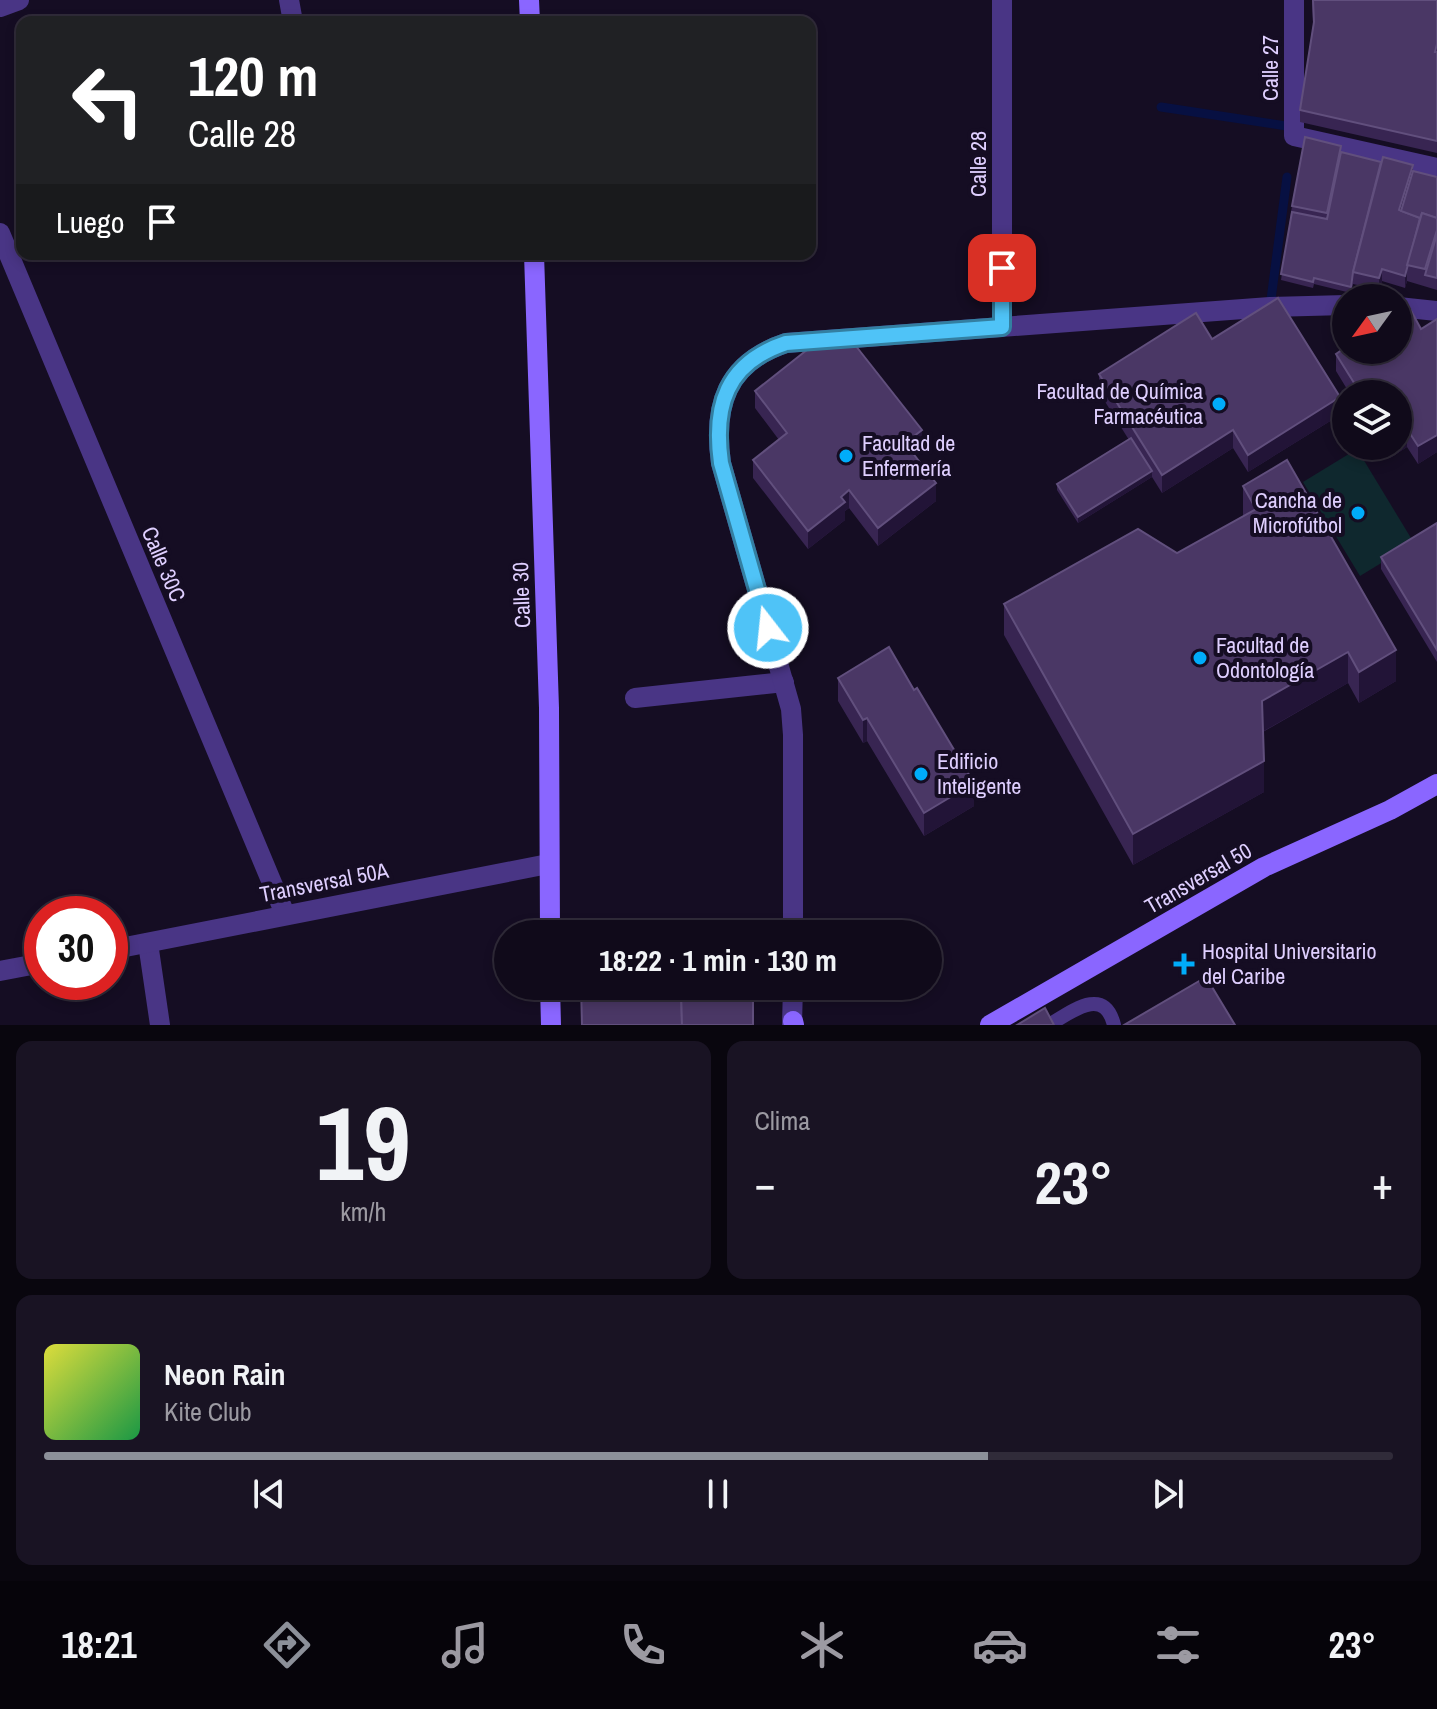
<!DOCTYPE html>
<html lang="es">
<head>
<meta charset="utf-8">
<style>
	:root { --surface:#100a1a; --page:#191323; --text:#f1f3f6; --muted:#9c9aa2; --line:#302b39; --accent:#8c9099 }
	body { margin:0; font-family:"Archivo Narrow",sans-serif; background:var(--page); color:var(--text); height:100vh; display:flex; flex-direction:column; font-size:30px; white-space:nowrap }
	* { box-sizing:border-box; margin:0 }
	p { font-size:26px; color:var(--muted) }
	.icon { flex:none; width:44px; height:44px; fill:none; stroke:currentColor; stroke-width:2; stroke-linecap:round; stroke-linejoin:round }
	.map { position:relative; height:1025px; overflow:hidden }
	.drawer { display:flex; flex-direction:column; gap:16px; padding:16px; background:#09060e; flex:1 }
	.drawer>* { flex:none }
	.guide { position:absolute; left:16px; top:16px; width:800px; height:244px; border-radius:16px; box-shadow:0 4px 12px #0003,0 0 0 2px var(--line); background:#202124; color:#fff; overflow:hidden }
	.needle { width:52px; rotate:237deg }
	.controls { position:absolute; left:1332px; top:284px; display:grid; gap:16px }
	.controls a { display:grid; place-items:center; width:80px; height:80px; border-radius:50%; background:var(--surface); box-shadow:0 4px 12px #0003,0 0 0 2px var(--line); font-size:40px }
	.speed { position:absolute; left:24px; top:896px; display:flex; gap:16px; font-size:40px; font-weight:700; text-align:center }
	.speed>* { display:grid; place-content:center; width:104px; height:104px; border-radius:50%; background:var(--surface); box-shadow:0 4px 12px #0003,0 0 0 2px var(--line); line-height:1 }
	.speed .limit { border:12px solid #d22; background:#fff; color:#111 }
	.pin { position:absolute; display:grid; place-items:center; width:68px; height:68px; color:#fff; margin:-34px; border-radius:16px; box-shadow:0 4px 12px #0006 }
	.me { position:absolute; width:88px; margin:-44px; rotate:344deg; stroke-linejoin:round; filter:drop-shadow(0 0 6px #0008) }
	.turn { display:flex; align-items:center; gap:28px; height:168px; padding:0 40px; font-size:36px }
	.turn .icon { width:104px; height:104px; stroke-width:2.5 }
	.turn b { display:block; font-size:56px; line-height:68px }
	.then { display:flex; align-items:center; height:76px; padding:0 40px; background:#0003; gap:16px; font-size:30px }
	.big { font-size:60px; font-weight:800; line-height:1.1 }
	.drawer .tile { flex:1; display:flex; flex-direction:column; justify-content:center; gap:12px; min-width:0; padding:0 28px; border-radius:16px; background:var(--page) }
	.drawer .dial { align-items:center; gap:0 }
	.dial b { font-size:104px; line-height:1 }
	.song { display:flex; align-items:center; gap:24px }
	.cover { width:96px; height:96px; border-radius:12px; background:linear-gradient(135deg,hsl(60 70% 55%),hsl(140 70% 35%)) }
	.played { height:8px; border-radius:4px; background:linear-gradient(90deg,var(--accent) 70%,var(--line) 70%) }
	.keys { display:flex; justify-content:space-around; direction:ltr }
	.heat { display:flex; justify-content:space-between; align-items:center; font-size:44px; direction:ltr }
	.drawer .tiles { flex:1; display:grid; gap:16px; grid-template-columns:1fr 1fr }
	.tile:last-child { grid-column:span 2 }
	.trip { position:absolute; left:494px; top:920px; width:448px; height:80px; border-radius:40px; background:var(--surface); box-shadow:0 4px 12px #0003,0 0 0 2px var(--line); font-weight:800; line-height:80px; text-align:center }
	.tab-bar { display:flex; height:128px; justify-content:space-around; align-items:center; background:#06040a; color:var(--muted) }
	.tab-bar .icon { width:56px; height:56px }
	.tab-bar .current { color:var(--accent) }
	.tab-bar b { font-size:36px; color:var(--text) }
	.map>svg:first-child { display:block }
	.green { fill:#0f282e }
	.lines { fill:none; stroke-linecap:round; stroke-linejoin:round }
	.stream { stroke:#071042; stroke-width:9 }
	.lane { stroke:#493585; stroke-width:14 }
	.street { stroke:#493585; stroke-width:20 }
	.secondary { stroke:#8a66ff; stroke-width:20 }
	.wall { fill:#382552 }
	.shaded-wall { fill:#221437 }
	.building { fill:#4a3765; stroke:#614f7d; stroke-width:2 }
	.route-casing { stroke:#337fa1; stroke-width:20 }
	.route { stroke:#4fc3f7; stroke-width:14 }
	.poi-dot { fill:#00acfa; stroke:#150d23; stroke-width:3 }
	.labels { text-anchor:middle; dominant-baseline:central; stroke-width:8; stroke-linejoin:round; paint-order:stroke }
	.street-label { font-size:22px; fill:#dfcfff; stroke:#150d23 }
	.poi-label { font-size:22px; fill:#dfcfff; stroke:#150d23; text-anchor:start }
</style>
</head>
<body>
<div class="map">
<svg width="1437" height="1025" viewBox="0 0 1437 1025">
	<rect width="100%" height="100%" fill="#150d23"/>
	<polygon class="green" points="1357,449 1414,543 1360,576 1303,482"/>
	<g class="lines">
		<g class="stream">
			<polyline points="1161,107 1293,127"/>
			<polyline points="1270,307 1287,177"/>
		</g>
		<path class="lane" d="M1049 1025C1071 1012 1104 985 1114 1025"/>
		<g class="street">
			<polyline points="289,0 293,22"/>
			<polyline points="1002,0 1002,327"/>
			<polyline points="1294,0 1294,136 1437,168"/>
			<polyline points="0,7 19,0"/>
			<polyline points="0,233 285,914"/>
			<polyline points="1398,307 1437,311"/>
			<polyline points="635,698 784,682"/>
			<path d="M793 934V735L791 709 721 463C713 406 726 363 786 343L1270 307 1346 305"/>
			<polyline points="148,943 160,1025"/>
			<polyline points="110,950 548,864"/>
			<polyline points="0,971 42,963"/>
			<polyline points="792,1025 793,986"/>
		</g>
		<g class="secondary">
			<polyline points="529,0 530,22"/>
			<polyline points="534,254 549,708 550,934"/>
			<polyline points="550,986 551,1025"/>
			<polyline points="793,1021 794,1025"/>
			<polyline points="990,1025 1264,867 1390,810 1437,784"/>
		</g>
	</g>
	<g class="wall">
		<polygon points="1312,0 1437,0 1437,153 1300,122 1300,110 1313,25"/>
		<polygon points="1341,152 1437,177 1437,290 1407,281 1405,288 1382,281 1379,290 1353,284 1351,293 1314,284 1313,288 1281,280 1292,206"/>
		<polygon points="1437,319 1437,452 1418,464 1407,447 1390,458 1382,446 1398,446 1398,394 1350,394 1336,371 1336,354 1421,329"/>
		<polygon points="1212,339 1340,415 1248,472 1233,448 1162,493 1152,477 1078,523 1057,490 1057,484 1129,440 1099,392 1099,374"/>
		<polygon points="755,391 922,448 914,454 936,501 878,546 849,508 845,511 845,520 808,549 753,478 753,460 779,440 755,408"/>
		<polygon points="1243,486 1396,681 1359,703 1348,683 1263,732 1264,792 1133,865 1004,635 1004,604 1177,553 1243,516"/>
		<polygon points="1437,523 1437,662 1381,569 1381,557"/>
		<polygon points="838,678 974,806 924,836 867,741 863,743 838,701"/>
		<polygon points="581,986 753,986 753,1025"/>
	</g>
	<g class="shaded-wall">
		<polygon points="1413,165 1413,177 1401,217 1399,210"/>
		<polygon points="1382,269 1382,281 1379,290 1379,278"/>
		<polygon points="1407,269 1407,281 1405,288 1405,276"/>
		<polygon points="1340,397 1340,415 1248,472 1248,455"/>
		<polygon points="1407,429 1407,447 1390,458 1390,446 1398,446 1398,435"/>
		<polygon points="922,430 922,448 905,461 905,443"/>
		<polygon points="1233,430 1233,448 1162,493 1162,475"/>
		<polygon points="1437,435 1437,452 1418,464 1418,446"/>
		<polygon points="1152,471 1152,477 1078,523 1078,517"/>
		<polygon points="936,483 936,501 878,546 878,528"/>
		<polygon points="849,490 849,508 845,511 845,520 808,549 808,531 841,497"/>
		<polygon points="1396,650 1396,681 1359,703 1359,672"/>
		<polygon points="1348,652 1348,683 1262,732 1262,701"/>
		<polygon points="867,718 867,741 863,743 863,720"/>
		<polygon points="1264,761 1264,792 1133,865 1133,834"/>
		<polygon points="974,783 974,806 924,836 924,813"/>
	</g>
	<g class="building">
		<polygon points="1313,0 1437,0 1437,44 1435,52 1437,52 1437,141 1300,110 1314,22"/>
		<polygon points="1305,137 1341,146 1327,213 1292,206"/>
		<polygon points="1341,152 1381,162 1353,272 1351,287 1314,278 1313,282 1281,274 1292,212 1327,219"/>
		<polygon points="1383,157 1413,165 1399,210 1420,218 1405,276 1382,269 1379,278 1353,272"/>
		<polygon points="1413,171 1437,177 1437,218 1422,213 1420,218 1401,211"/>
		<polygon points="1422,213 1437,218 1437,230 1425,269 1407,265"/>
		<polygon points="1437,234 1437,278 1425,275"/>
		<polygon points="1278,298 1340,397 1248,455 1233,430 1162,475 1099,374 1196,313 1212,339"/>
		<polygon points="1409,307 1421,329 1437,319 1437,435 1418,446 1407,429 1398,435 1398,394 1361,394 1336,354 1346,347 1346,350 1398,350 1398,314"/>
		<polygon points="848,336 922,430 905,443 936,483 878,528 849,490 841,497 845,502 808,531 753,460 787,433 755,391 822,338 830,338 835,345"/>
		<polygon points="1131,438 1152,471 1078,517 1057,484"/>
		<polygon points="1287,460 1396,650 1359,672 1348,652 1262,701 1264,761 1133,834 1004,604 1138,529 1177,553 1256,509 1243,486"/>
		<polygon points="1437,523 1437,650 1381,557"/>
		<polygon points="889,647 914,690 917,688 974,783 924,813 867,718 863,720 838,678"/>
		<polygon points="694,926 694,934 580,934 580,927"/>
		<polygon points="752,931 752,934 694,934 694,932"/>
		<polygon points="1206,977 1235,1025 1124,1025"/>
		<polygon points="581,986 681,986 682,1025 582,1025"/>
		<polygon points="753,990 753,1025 682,1025 681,991"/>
		<polygon points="1045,1008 1054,1025 1017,1025"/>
	</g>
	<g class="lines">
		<g class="route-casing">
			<path id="route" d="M768 628 721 463C713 406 726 363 786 343L1002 327V268"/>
		</g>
		<use href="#route" class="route"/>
	</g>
	<g class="poi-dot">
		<circle cx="1219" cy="404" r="8"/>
		<circle cx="846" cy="456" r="8"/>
		<circle cx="1358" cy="513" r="8"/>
		<circle cx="1200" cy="658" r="8"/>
		<circle cx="921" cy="774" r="8"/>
		<path d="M1180 952h8v8h8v8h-8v8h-8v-8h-8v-8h8z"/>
	</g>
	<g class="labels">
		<g class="street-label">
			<text transform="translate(1270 68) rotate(-90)">Calle 27</text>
			<text transform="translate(978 164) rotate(-90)">Calle 28</text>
			<text transform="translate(164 564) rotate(67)">Calle 30C</text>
			<text transform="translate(521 595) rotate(-92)">Calle 30</text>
			<text transform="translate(1198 878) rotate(-30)">Transversal 50</text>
			<text transform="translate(324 882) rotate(-11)">Transversal 50A</text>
		</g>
		<g class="poi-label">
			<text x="1203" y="391" text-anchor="end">Facultad de Química<tspan x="1203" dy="25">Farmacéutica</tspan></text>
			<text x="862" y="443">Facultad de<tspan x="862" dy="25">Enfermería</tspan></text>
			<text x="1342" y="500" text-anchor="end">Cancha de<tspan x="1342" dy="25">Microfútbol</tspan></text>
			<text x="1216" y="645">Facultad de<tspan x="1216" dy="25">Odontología</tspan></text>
			<text x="937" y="761">Edificio<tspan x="937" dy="25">Inteligente</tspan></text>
			<text x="1202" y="951">Hospital Universitario<tspan x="1202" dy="25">del Caribe</tspan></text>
		</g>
	</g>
</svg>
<div class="controls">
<a><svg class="needle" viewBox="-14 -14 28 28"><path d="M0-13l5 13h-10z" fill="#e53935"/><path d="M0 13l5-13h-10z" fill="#9c9aa2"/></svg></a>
<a><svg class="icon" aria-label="layers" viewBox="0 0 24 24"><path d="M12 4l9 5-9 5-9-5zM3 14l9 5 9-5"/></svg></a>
</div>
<div class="speed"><div class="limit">30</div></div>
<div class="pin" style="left:1002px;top:268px;background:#d93025"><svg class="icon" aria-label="arrive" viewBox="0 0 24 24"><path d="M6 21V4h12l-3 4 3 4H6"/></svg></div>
<svg class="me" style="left:768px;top:628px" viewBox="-20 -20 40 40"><circle r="17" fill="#4fc3f7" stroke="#fff" stroke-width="3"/><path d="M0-11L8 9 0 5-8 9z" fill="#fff"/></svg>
<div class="trip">18:22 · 1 min · 130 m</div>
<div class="guide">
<div class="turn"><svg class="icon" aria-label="left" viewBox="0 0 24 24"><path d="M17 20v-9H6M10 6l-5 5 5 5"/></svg><div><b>120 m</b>Calle 28</div></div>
<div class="then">Luego<svg class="icon" aria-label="arrive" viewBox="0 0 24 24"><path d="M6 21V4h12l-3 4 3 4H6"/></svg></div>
</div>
</div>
<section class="drawer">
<div class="tiles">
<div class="tile dial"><b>19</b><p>km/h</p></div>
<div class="tile"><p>Clima</p>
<div class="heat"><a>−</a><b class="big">23°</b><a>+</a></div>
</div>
<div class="tile">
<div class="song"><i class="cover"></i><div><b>Neon Rain</b><p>Kite Club</p></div></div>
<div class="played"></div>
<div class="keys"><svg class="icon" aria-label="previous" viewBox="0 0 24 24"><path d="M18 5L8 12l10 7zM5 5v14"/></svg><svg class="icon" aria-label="pause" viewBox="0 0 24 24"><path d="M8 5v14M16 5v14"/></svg><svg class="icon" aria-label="next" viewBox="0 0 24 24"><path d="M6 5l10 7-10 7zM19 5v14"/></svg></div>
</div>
</div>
</section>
<nav class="tab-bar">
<b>18:21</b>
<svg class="icon current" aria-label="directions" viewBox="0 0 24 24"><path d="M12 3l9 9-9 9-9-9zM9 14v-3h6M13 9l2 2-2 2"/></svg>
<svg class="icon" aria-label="music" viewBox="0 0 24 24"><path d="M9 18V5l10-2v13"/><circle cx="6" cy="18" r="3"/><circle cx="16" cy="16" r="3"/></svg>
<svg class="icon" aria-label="phone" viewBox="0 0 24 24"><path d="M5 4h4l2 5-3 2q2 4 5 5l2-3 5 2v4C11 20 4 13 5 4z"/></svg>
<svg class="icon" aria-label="climate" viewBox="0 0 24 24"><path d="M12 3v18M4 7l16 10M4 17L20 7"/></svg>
<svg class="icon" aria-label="car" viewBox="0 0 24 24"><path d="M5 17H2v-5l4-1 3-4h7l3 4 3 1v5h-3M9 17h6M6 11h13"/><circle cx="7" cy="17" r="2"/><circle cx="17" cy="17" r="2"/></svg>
<svg class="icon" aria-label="filters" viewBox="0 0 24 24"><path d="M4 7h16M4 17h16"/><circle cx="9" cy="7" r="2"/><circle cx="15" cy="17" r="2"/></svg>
<b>23°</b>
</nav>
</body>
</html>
